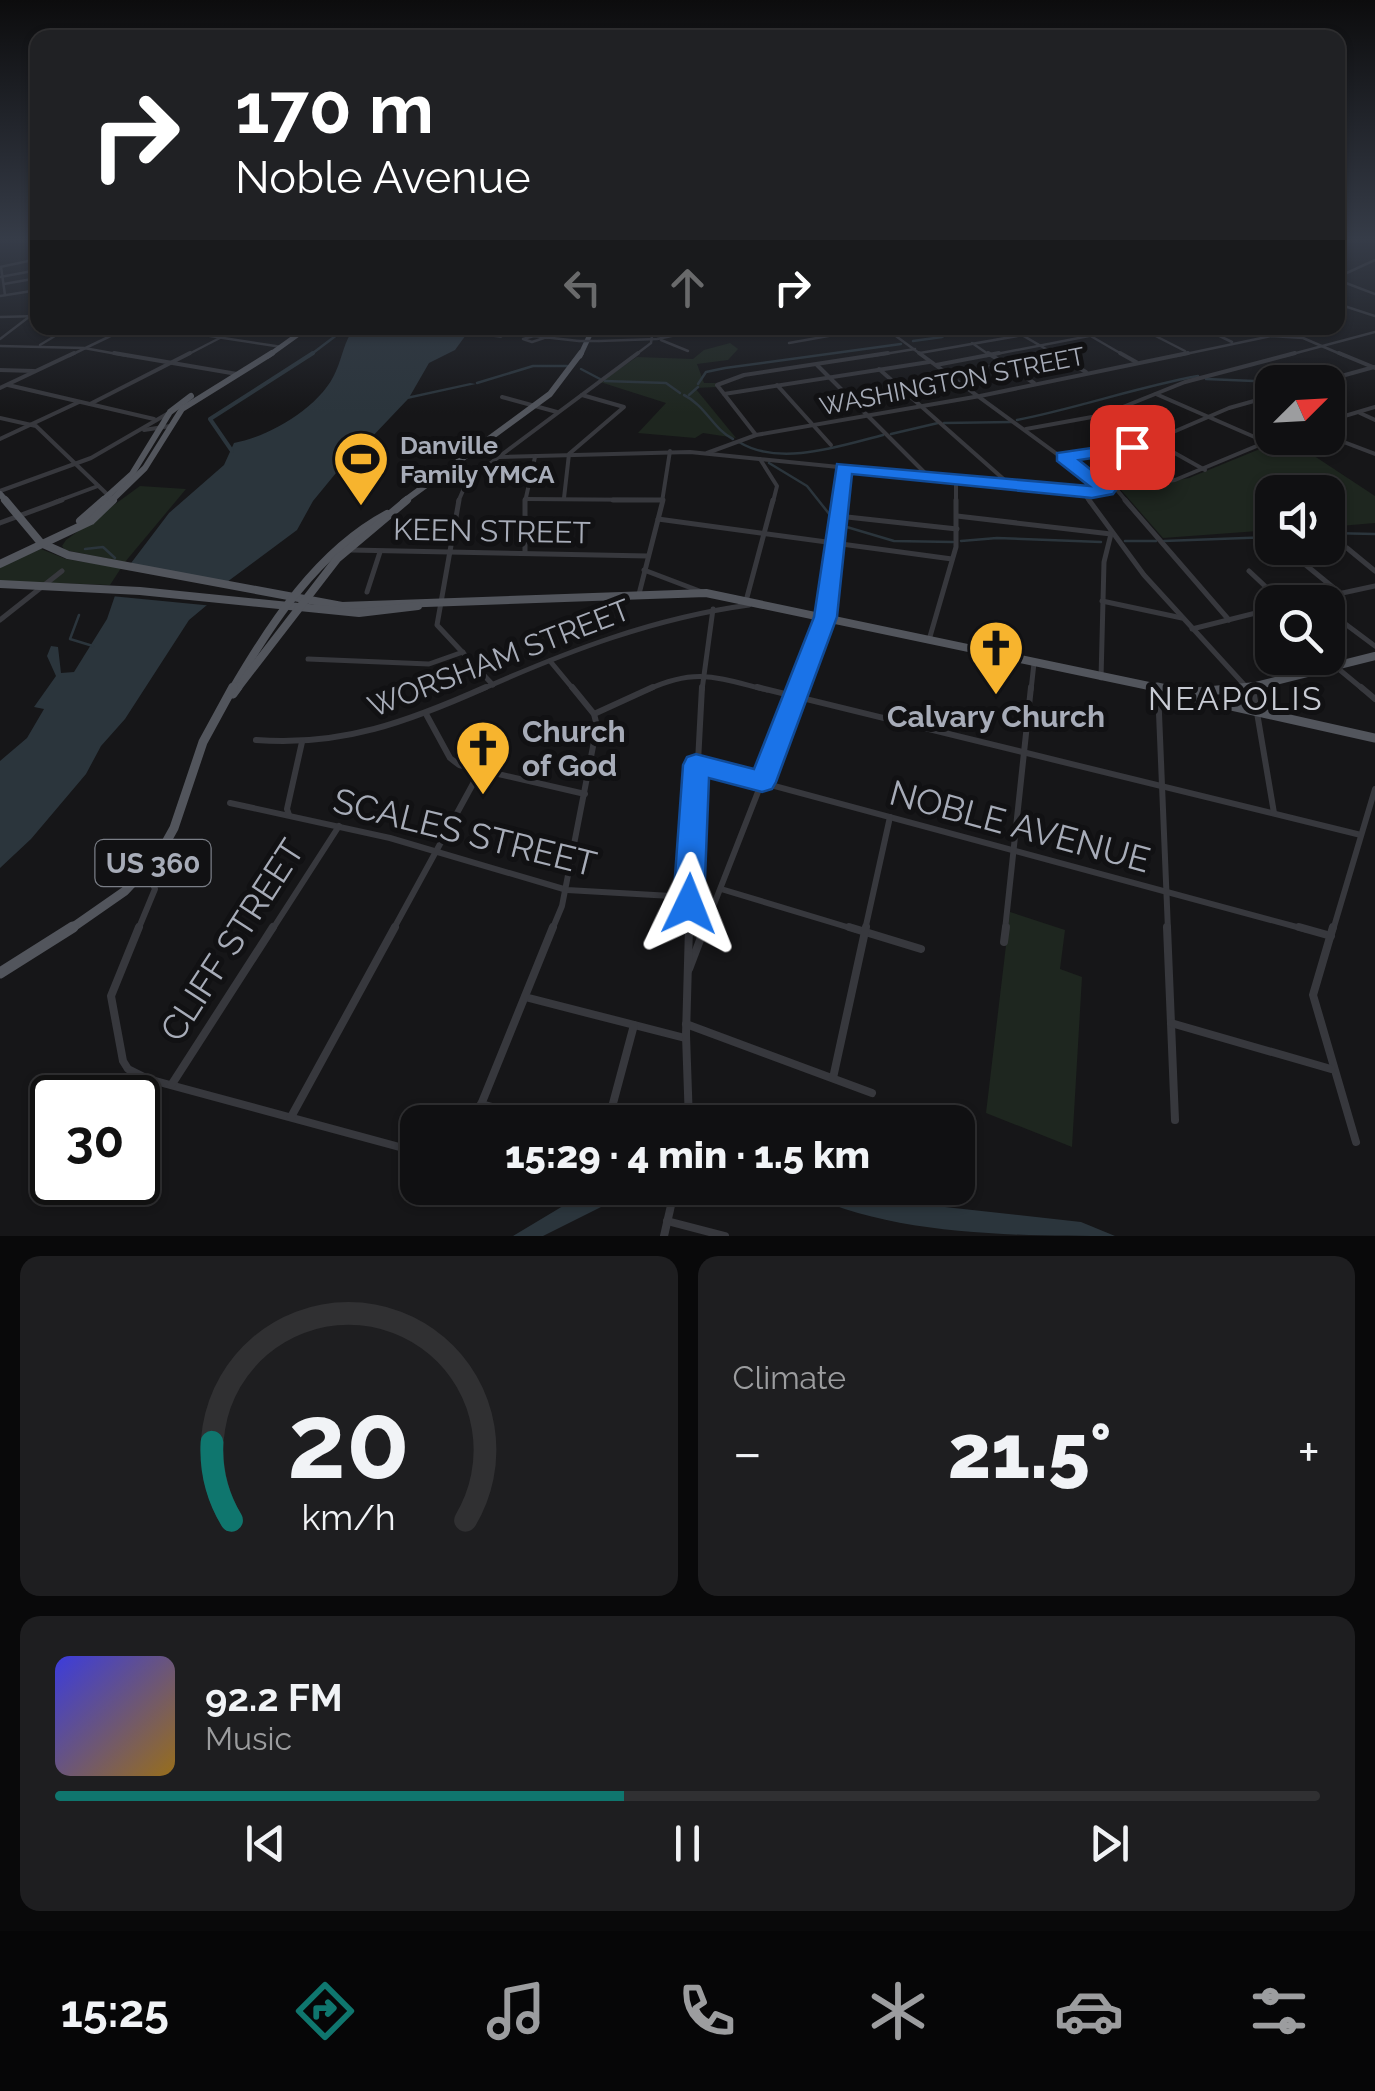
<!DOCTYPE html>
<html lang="en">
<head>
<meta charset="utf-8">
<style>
	:root { --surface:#101012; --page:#1e1e20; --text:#f1f3f6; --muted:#9c9d9f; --line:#303032; --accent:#0f766e }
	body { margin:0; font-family:Raleway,sans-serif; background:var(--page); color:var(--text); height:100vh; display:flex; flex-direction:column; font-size:38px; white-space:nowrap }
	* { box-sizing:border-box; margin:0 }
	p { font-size:32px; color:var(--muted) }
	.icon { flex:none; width:55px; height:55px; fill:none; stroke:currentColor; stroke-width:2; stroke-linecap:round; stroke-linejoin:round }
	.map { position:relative; height:1236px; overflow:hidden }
	.sheet { display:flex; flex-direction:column; gap:20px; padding:20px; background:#09090a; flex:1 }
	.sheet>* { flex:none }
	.guide { position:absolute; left:30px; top:30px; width:1315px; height:305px; border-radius:20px; box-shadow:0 2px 8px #0004,0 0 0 2px var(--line); background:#202124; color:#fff; overflow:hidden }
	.needle { width:65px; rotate:66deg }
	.buttons { position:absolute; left:1255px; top:365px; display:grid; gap:20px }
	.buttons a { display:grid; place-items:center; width:90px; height:90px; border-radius:20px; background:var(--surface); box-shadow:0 2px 8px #0004,0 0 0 2px var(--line); font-size:50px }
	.speed { position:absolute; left:30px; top:1075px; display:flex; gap:20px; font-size:50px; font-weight:700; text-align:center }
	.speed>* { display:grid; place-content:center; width:130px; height:130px; border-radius:50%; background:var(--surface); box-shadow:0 2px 8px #0004,0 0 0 2px var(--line); line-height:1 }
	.speed .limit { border:5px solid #111; border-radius:15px; background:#fff; color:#111 }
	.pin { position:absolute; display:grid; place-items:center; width:85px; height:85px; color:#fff; margin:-42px; border-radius:20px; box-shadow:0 5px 15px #0006 }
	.me { position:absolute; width:110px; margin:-55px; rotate:2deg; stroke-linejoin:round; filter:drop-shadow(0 0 8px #0008) }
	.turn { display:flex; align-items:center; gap:35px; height:210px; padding:0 40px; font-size:45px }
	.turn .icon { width:130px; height:130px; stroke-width:2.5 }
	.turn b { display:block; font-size:70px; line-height:85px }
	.lanes { display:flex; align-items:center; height:95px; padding:0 40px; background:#0003; justify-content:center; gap:50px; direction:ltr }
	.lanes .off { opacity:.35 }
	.big { font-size:75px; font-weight:800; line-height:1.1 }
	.sheet .card { flex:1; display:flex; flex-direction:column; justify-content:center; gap:15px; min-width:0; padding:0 35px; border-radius:20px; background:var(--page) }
	.sheet .dial { align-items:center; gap:0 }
	.dial svg { height:260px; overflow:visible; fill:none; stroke:var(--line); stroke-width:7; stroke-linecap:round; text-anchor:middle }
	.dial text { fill:var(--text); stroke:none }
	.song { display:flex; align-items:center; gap:30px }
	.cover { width:120px; height:120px; border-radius:15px; background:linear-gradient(135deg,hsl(240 70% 55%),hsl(40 70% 35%)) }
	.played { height:10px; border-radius:5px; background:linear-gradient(90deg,var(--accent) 45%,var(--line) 45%) }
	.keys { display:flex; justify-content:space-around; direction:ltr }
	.heat { display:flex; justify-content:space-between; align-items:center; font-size:55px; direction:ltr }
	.sheet .tiles { flex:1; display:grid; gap:20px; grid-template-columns:1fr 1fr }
	.card:last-child { grid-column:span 2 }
	.trip { position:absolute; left:400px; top:1105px; width:575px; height:100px; border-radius:20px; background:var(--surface); box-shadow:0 2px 8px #0004,0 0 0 2px var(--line); font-weight:800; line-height:100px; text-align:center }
	.tabs { display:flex; height:160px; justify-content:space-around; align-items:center; background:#060607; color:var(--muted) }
	.tabs .icon { width:70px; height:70px }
	.tabs .on { color:var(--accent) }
	.tabs b { font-size:45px; color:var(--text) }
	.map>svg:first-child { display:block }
	.green { fill:#1e261f }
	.water { fill:#2b353c }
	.pier { fill:#161618 }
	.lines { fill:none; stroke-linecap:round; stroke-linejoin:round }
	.stream { stroke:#2b353c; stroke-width:2.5 }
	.canal-far1 { stroke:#2b353c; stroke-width:2.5 }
	.canal { stroke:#2b353c; stroke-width:4 }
	.minor-far4 { stroke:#37383d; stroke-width:2.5 }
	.minor-far3 { stroke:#37383d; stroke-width:4 }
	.minor-far2 { stroke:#37383d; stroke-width:5 }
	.minor-far1 { stroke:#37383d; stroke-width:6 }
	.minor { stroke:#37383d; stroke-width:8 }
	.major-far4 { stroke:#52555c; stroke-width:5 }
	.major-far3 { stroke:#52555c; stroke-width:6 }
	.major-far2 { stroke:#52555c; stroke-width:8 }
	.major-far1 { stroke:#52555c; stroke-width:9 }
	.major { stroke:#52555c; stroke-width:11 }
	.minor-bridge { stroke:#37383d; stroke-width:2.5 }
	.route { fill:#1a73e8; stroke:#114b97; stroke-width:2.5 }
	.labels { text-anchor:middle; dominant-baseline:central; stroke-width:10; stroke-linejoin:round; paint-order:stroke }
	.far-street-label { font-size:25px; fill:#a7acb8; stroke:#111113 }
	.far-poi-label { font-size:25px; font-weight:bold; fill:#a7acb8; stroke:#111113; text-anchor:start }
	.shield { fill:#111113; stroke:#7a7e86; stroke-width:2.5 }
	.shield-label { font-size:28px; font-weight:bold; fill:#a7acb8 }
	.street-label { font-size:30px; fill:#a7acb8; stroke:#111113 }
	.poi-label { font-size:30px; font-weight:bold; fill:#a7acb8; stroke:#111113 }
	.neighbourhood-label { font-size:32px; letter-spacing:2.5px; fill:#c8cbd4; stroke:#111113 }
	.near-street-label { font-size:35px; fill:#a7acb8; stroke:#111113 }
</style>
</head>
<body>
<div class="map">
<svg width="1375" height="1236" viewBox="0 0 1375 1236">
	<rect width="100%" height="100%" fill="#161618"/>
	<g class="green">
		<polygon points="730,343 738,349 728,360 697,364 704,383 716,383 717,387 695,388 736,438 703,433 695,438 638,433 666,403 600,382 637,357 693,359 704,350"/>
		<polygon points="1287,438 1375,496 1375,523 1328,527 1328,492 1272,492 1272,530 1163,538 1121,490 1189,478"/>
		<polygon points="140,486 186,489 125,562 65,550 62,546 66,540"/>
		<polygon points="41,549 66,559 121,568 110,585 0,581 0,566"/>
		<polygon points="1010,912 1065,930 1060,969 1082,977 1072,1147 986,1113"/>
	</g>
	<g class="water">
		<path d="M354 328H471L455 350 429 363 410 396 470 383 476 384 408 399 370 439 359 445 313 501 297 530 227 582 219 595 189 620 125 719 101 746 86 774 31 839 0 868V761L27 738 44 709 34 707 56 676 47 656 51 646 58 647 61 673 74 672 107 619 122 575 169 513 224 465 234 443C269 437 322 406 336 371 343 355 344 342 354 328Z"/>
		<polygon points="593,1188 658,1188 601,1207 543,1236 513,1236"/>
		<path d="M797 1188H869L945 1207 1081 1222 1115 1236C1019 1236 880 1236 797 1188Z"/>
	</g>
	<polygon class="pier" points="125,564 230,585 214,606 111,596"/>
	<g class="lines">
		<g class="stream">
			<polyline points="913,341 942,337 956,328"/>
			<polyline points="581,369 600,379"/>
			<polyline points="1206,379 1254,381 1327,367"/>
			<polyline points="605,381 666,383 680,393"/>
			<polyline points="477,383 533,366 567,366"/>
			<polyline points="698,384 706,372 725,368 901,344"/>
			<path d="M684 395C705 405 715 431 733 439"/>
			<polyline points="689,395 698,387"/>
			<path d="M1017 420C1078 408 1137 387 1198 376"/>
			<polyline points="944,423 1012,422"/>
			<polyline points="891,434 938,423"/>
			<path d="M739 442C779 467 840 446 883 435"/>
			<polyline points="769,463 807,486 834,520"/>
			<polyline points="840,525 894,541 953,542"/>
			<polyline points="1328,533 1375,534"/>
			<polyline points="961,541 997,538 1101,542"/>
			<polyline points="1125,541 1156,541"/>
			<polyline points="1164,541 1272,537"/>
			<polyline points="85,549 103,547 115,558"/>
			<polyline points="79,615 70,639 93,646"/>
		</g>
		<polyline class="canal-far1" points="309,356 346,328"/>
		<polyline class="canal" points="232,451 210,419 313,353"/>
		<g class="minor-far4">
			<polyline points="0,267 38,259"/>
			<polyline points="1,267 5,295"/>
			<polyline points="0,277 38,270"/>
			<polyline points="1338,277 1375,260"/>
			<polyline points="1338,280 1375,294"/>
			<polyline points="4,284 38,278"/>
			<polyline points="0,296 38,290"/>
			<polyline points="1338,304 1375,316"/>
			<polyline points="0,317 38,316"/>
			<polyline points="158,328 282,347"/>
			<polyline points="633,328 652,336 651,343 634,356"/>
			<polyline points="885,328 923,356"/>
			<polyline points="1010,328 1058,356"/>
			<polyline points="1140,328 1185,351"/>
			<polyline points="1203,328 1232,342"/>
			<polyline points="1266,328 1281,335"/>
			<polyline points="1089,335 1125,356"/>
			<polyline points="544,337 552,328"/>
			<polyline points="544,338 532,342 523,339 534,336 579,341"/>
			<polyline points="0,339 38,310"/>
			<polyline points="661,340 688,351"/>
			<polyline points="599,341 657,339 710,328"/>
			<polyline points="789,343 873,328"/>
			<polyline points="972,343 991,356"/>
			<polyline points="40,345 68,328"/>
			<polyline points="0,346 84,348 128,356"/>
			<polyline points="920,353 1023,335"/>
			<polyline points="69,356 127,328"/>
			<polyline points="185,356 239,328"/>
			<polyline points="872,356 915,349"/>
			<polyline points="986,356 1130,328"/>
			<polyline points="1176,356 1271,336 1303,338 1345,356"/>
			<polyline points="1285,356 1375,332"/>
		</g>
		<g class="minor-far3">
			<polyline points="114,353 237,374"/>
			<polyline points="919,353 1106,490"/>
			<polyline points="988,353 1034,383"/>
			<polyline points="1053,353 1086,372"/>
			<polyline points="1120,353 1136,362"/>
			<polyline points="1339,353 1375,368"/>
			<polyline points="817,365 928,476"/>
			<polyline points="936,365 999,353"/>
			<polyline points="879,369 1008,483"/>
			<polyline points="0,370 34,371"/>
			<polyline points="950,375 1004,364"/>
			<polyline points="1320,382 1374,367"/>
			<polyline points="8,385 154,419"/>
			<polyline points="777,385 831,445"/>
			<polyline points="0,388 74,353"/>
			<polyline points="724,394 929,362"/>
			<polyline points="1156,394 1266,442"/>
			<polyline points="502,397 557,412"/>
			<polyline points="90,404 190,353"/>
			<polyline points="1360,413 1375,420"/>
			<polyline points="1107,415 1205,470"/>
			<polyline points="0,418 36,426 109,496"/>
			<polyline points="1328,421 1375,407"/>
			<polyline points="1026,429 1103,415 1185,382 1295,353"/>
			<polyline points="144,430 170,426"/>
			<polyline points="756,435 717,385 744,375 888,353"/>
			<polyline points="1328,436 1375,454"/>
			<polyline points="0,439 79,402"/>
			<polyline points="707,453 756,435 980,396 1188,353"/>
			<polyline points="499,457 690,452 1086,492 1175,480 1276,438"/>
			<polyline points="1064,457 1143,445 1229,408 1272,396"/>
			<polyline points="760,459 777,486 773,502"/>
			<polyline points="956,479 956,502"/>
			<polyline points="1117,490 1127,502"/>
			<polyline points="0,491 91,458 167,414"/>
			<polyline points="1083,492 1090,502"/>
			<polyline points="564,498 569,454 624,407 582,395"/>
			<polyline points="525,499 662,500"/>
			<polyline points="55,502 98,486"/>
			<polyline points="458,502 465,486 484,468 638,353"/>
			<polyline points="525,502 535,457"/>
			<polyline points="662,502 670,451"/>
			<polyline points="839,502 843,467"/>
		</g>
		<g class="minor-far2">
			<polyline points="459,500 437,625 493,685"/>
			<polyline points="525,500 525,553"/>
			<polyline points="613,500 662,500"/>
			<polyline points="1089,500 1144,575 1249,690"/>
			<polyline points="1125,500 1229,620"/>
			<polyline points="838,516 957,529"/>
			<polyline points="957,516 1111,534 1104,562 1101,678"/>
			<polyline points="658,519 952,559"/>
			<polyline points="0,523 62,500"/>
			<polyline points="1285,548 1340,593"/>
			<polyline points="1347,548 1375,571"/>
			<polyline points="351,550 648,556"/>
			<polyline points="644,570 702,592"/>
			<polyline points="1249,571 1282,602"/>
			<polyline points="367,592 380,552"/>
			<polyline points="639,594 663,500"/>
			<polyline points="746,601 773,500"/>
			<polyline points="1102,601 1182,618"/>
			<polyline points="1301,602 1375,586"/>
			<polyline points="1328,611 1375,646"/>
			<polyline points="0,620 62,571"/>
			<polyline points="1192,629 1272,609"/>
			<polyline points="929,640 956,547 956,500"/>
			<polyline points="308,659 429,664 463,652"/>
			<polyline points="550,661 574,690"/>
			<polyline points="1335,666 1364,690"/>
			<path d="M480 690C568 651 654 618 749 605"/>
			<path d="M647 690C697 667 718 678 767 690"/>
			<polyline points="702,690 713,609"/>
			<polyline points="798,690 824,622 839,500"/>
			<polyline points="1031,690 1034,663"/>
		</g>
		<g class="minor-far1">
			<polyline points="757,687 1361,835"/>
			<polyline points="1247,687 1254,695 1274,813"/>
			<polyline points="1361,687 1375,699"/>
			<polyline points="1158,689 1168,930"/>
			<polyline points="426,714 450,758 459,765 585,794"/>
			<polyline points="594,714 653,687"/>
			<path d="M256 740C341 747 410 721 486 687"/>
			<polyline points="697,765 1308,930"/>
			<polyline points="230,803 390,838 567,890 689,897"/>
			<polyline points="289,815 287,809 302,742"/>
			<polyline points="138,879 152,882 155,889 138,930"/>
			<polyline points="721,889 857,930"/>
			<polyline points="272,930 339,826"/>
			<polyline points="393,930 480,771"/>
			<polyline points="552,930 562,906 597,726 594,714 572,687"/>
			<polyline points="689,930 702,687"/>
			<polyline points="704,930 799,687"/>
			<polyline points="865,930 890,817"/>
			<polyline points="1005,930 1031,687"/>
			<polyline points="1333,930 1375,789"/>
		</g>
		<g class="minor">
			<polyline points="139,927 111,996 123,1061 128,1069 148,1079 418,1152"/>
			<polyline points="849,927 921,949"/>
			<polyline points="1167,927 1175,1120"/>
			<polyline points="1299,927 1331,936"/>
			<polyline points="1333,927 1313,995 1356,1142"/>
			<polyline points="1004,942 1006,927"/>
			<polyline points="689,969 705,927"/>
			<polyline points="525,997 685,1038"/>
			<polyline points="1171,1023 1331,1069"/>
			<polyline points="686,1024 872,1093"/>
			<polyline points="833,1078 866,927"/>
			<polyline points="172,1084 273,927"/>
			<polyline points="481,1104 550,1122"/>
			<polyline points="291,1117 395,927"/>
			<polyline points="474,1122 553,927"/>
			<polyline points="608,1122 634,1025"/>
			<polyline points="689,1122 686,1035 689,927"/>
			<polyline points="667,1221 725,1236"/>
			<polyline points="664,1236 675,1188"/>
		</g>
		<g class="major-far4">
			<polyline points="400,328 501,335 520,328"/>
			<polyline points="268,356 307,328"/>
			<polyline points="580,356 593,328"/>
		</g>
		<g class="major-far3">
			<polyline points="0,494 7,502"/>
			<polyline points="101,502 132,474 170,412 191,396"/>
			<polyline points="110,502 145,468 182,409 272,353"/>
			<polyline points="403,502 550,394 581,353"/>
		</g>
		<g class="major-far2">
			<polyline points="5,500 41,543 68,555 342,606 706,593 1168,690"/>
			<polyline points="80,521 104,500"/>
			<polyline points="0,564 91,521 113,500"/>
			<polyline points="0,584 140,591 359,613 418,606"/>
			<path d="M232 690C271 623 318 551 387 514"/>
			<polyline points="236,690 337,559 407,500"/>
			<polyline points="1226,690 1248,688 1375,656"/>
		</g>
		<g class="major-far1">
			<polyline points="1157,687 1184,693 1251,687"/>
			<polyline points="233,694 238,687"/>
			<polyline points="1191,697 1375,738"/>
			<polyline points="69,930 125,891 159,855 174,828 203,742 233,687"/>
		</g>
		<polyline class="major" points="0,973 73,927"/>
		<polyline class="minor-bridge" points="579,341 599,341"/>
	</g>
	<linearGradient id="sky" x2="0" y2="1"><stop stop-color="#0c0c0d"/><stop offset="0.58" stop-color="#363c48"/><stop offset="1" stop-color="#363c48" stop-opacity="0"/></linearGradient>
	<rect width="1375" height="413" fill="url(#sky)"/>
	<polygon class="route" points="1132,442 1141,447 1138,451 1079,460 1116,490 1113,494 1092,498 852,474 837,617 776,782 772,789 762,792 709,778 704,904 700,913 689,917 678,913 673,904 683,765 687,757 696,754 754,769 814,617 837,464 1089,486 1057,461 1057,453"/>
	<defs>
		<g id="stadium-pin" transform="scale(2.875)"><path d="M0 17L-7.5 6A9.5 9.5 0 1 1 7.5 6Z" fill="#f7b42e" stroke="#111113"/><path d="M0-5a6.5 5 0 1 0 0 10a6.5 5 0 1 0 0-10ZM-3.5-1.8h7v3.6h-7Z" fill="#111"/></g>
		<g id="church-pin" transform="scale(2.875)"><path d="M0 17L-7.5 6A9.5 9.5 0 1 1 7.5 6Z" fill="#f7b42e" stroke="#111113"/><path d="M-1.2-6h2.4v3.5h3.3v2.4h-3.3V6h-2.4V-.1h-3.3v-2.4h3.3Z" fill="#111"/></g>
	</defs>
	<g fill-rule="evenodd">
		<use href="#stadium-pin" x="361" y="459"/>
		<use href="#church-pin" x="996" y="648"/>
		<use href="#church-pin" x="483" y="748"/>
	</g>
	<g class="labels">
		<g class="far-street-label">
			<text transform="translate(952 381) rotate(-11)">WASHINGTON STREET</text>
		</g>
		<g class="far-poi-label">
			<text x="400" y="445">Danville<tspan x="400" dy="29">Family YMCA</tspan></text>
		</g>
		<rect class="shield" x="95.5" y="840" width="115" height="46" rx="8"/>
		<g class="shield-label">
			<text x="153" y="863">US 360</text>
		</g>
		<g class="street-label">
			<text transform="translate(492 531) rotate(1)">KEEN STREET</text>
			<text transform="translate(499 658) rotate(-21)">WORSHAM STREET</text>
		</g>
		<g class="poi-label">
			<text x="996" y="716">Calvary Church</text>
			<text x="522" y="731" text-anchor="start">Church<tspan x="522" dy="34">of God</tspan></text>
		</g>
		<g class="neighbourhood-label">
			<text x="1236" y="698">NEAPOLIS</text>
		</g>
		<g class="near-street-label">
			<text transform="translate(1020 826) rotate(15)">NOBLE AVENUE</text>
			<text transform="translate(465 832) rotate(14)">SCALES STREET</text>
			<text transform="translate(232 940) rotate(-57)">CLIFF STREET</text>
		</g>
	</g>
</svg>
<div class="buttons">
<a><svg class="needle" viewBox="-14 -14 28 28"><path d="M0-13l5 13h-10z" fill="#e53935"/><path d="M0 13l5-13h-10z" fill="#9c9d9f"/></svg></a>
<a><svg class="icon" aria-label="sound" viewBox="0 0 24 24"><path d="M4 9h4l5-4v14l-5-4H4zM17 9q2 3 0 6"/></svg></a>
<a><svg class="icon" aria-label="search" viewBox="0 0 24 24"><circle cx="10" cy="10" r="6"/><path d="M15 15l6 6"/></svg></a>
</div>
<div class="speed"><div class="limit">30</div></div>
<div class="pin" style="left:1132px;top:447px;background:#d93025"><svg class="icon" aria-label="arrive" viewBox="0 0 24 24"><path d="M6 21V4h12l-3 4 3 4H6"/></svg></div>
<svg class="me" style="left:689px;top:904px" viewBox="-20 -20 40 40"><path d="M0-17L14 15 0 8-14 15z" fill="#1a73e8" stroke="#fff" stroke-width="4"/></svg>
<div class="trip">15:29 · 4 min · 1.5 km</div>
<div class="guide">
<div class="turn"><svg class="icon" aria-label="right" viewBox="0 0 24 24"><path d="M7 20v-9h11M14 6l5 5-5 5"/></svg><div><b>170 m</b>Noble Avenue</div></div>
<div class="lanes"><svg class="icon off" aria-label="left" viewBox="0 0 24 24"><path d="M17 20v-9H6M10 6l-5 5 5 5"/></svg><svg class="icon off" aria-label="ahead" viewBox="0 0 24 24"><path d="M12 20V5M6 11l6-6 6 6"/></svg><svg class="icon" aria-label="right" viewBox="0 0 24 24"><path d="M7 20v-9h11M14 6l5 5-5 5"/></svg></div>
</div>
</div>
<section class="sheet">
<div class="tiles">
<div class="card dial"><svg viewBox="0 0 100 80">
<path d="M14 69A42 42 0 1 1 86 69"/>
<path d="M14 69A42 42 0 0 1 8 45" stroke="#0f766e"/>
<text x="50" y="56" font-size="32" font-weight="700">20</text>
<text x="50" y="72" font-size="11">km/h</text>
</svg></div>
<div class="card"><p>Climate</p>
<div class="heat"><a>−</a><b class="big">21.5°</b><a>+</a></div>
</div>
<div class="card">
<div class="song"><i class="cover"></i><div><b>92.2 FM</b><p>Music</p></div></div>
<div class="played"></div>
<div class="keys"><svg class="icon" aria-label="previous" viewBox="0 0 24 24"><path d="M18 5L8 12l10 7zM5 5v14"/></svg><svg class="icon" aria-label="pause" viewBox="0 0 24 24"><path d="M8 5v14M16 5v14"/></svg><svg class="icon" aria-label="next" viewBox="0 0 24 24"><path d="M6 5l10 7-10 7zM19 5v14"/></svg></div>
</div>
</div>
</section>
<nav class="tabs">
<b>15:25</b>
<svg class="icon on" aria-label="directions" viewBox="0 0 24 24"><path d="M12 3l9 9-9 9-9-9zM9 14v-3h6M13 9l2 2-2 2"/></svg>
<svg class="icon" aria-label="music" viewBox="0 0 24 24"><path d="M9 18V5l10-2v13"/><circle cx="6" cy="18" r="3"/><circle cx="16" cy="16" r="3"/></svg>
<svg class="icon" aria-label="phone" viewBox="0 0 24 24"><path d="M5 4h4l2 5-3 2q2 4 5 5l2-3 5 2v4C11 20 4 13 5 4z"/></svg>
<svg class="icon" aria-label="climate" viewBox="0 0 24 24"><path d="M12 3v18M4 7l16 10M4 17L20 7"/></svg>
<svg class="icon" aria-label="car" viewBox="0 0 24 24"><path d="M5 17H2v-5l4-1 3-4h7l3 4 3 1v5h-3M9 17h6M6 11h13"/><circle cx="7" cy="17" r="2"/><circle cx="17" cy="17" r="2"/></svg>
<svg class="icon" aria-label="filters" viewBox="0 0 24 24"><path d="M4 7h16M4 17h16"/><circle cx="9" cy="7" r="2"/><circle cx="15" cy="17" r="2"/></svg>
</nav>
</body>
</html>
